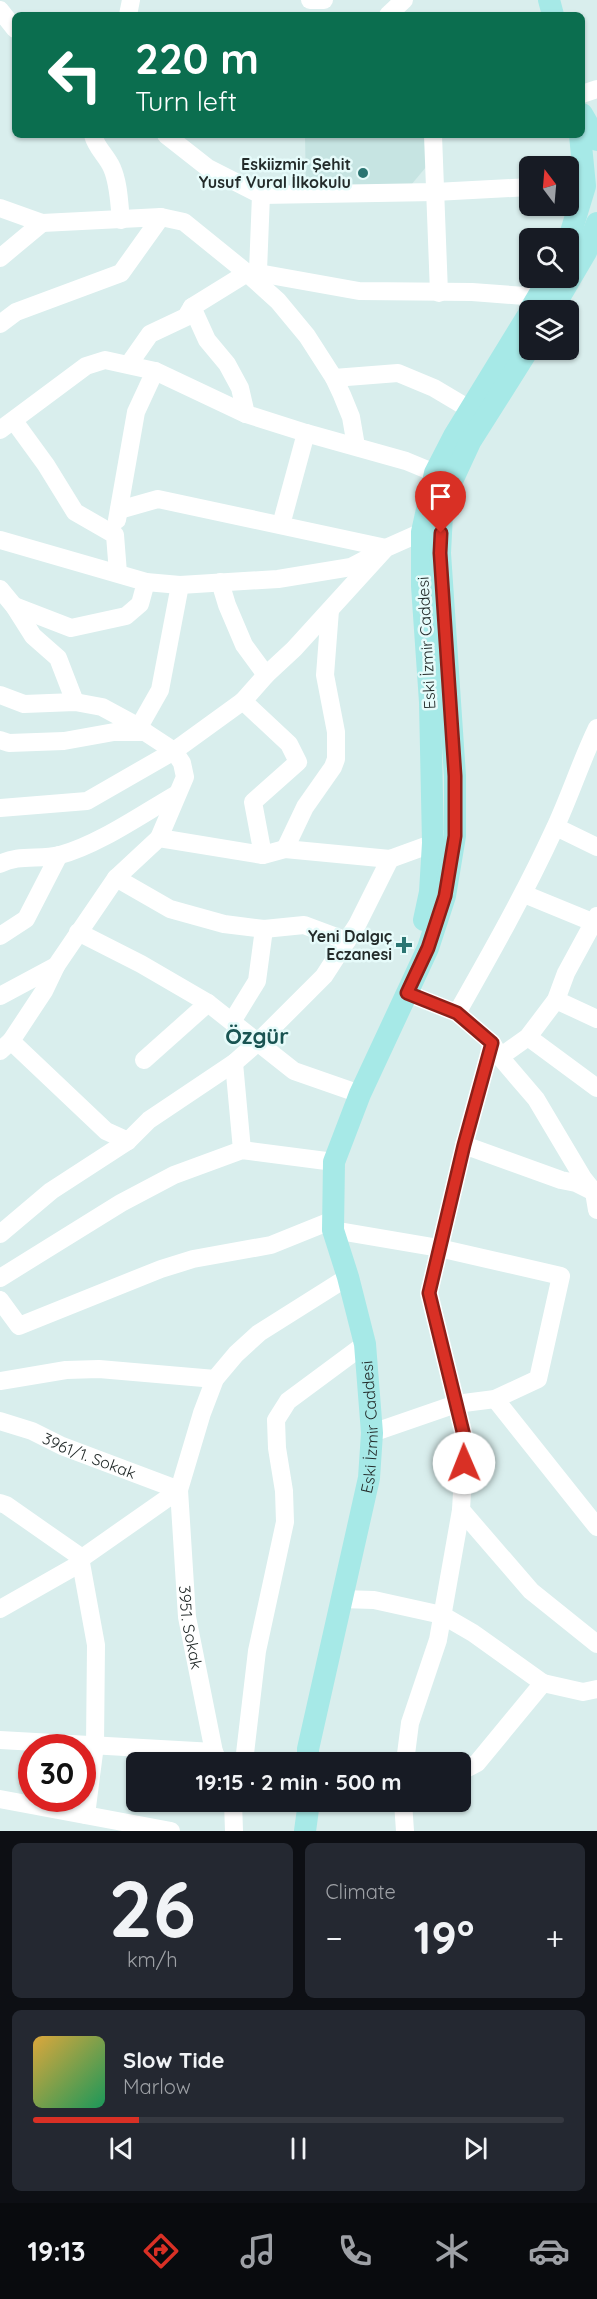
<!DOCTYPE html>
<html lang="en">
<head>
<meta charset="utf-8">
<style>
	:root { --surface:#171b24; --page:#242831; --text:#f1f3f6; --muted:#9ea1a6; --line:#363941; --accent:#d93025 }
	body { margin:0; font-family:Quicksand,sans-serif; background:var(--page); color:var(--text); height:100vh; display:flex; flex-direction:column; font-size:22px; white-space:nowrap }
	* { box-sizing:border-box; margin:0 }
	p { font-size:20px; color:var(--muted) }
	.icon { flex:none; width:33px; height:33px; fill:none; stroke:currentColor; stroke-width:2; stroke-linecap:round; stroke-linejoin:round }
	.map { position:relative; height:1831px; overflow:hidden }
	.sheet { display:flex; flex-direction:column; gap:12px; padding:12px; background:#0d0f14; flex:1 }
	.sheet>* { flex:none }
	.hud { position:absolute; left:12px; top:12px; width:573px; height:126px; border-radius:9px; box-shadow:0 2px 4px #0004; background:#0b6e4f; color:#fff; overflow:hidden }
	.needle { width:39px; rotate:344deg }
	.fabs { position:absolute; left:519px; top:156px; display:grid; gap:12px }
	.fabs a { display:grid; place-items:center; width:60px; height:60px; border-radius:9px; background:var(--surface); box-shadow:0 2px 4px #0004; font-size:30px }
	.speed { position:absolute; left:18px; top:1734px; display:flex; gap:12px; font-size:30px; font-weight:700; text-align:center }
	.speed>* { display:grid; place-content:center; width:78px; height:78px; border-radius:50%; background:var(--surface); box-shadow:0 2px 4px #0004; line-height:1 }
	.speed .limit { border:9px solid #d22; background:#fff; color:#111 }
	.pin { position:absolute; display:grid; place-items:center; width:51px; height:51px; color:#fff; margin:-62px -26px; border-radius:50% 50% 50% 0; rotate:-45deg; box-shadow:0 0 6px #0007 }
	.pin .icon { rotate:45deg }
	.me { position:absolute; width:66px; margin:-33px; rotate:359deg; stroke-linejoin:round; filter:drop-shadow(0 0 4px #0008) }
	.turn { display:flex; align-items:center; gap:21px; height:126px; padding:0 24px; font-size:27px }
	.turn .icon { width:78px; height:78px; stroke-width:2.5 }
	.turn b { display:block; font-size:42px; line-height:51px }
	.big { font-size:45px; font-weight:800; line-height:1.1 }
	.sheet .widget { flex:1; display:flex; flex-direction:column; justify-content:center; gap:9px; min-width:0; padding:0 21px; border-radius:9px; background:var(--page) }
	.sheet .dial { align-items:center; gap:0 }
	.dial b { font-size:78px; line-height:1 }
	.song { display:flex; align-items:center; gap:18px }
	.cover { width:72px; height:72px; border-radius:9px; background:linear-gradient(135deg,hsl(40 70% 55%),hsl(150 70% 35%)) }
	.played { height:6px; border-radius:3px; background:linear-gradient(90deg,var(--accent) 20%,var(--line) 20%) }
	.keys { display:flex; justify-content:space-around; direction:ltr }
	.heat { display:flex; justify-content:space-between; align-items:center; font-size:33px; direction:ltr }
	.sheet .tiles { flex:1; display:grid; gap:12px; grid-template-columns:1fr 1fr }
	.widget:last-child { grid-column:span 2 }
	.trip { position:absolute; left:126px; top:1752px; width:345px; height:60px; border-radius:9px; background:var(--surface); box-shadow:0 2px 4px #0004; font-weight:800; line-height:60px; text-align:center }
	.dock { display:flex; height:96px; justify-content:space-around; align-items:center; background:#090b0e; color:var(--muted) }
	.dock .icon { width:42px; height:42px }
	.dock .current { color:var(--accent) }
	.dock b { font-size:27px; color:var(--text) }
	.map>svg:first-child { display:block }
	.built { fill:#c6e4e2 }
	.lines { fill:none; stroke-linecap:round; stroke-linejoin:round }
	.minor { stroke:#fff; stroke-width:18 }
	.major { stroke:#a6e9e7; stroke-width:22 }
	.route-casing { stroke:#8d1f18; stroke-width:15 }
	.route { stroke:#d93025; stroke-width:10 }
	.poi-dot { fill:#2b7572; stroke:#e6fbfa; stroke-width:2 }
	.labels { text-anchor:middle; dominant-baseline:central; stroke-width:5; stroke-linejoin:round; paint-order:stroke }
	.poi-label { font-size:16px; font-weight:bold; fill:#232b2a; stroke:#e6fbfa; text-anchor:end }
	.street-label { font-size:16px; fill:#232b2a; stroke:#e6fbfa }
	.district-label { font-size:22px; font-weight:bold; fill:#195452; stroke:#e6fbfa }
</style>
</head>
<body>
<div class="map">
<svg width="597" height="1831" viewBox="0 0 597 1831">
	<rect width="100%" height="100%" fill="#d9eeed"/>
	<polygon class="built" points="305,135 433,135 436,155 406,191 306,191"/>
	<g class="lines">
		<g class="minor">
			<polyline points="310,0 324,0"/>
			<polyline points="0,10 15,29"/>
			<polyline points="128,15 131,0"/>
			<polyline points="388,15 404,0"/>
			<polyline points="582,94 597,89"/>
			<path d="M93 135C96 148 107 156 112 168 119 184 119 203 121 220"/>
			<polyline points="166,135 208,168 261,195 258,271"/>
			<polyline points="433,135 439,293"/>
			<polyline points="261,195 435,192 530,187"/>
			<polyline points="0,208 42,223 161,217 184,222 247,273 278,301 307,336 334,378 342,395 351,417 356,446"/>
			<polyline points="0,258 42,223"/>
			<polyline points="192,307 207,340 227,364 240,388 246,414"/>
			<polyline points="0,324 16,312 121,273 161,217"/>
			<polyline points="129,364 150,334 186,317 192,307 247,273 253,272 359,291 472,292 538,297"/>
			<polyline points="334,378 398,373 434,388 471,410"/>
			<polyline points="14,421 46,465 75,512 115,535 118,573"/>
			<polyline points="0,430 86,366 105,360 155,371 246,414 306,433 406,461 435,473"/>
			<polyline points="119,510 158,499 386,548"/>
			<polyline points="117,520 136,412 155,371"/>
			<polyline points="281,525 306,433"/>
			<polyline points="0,540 146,582 180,585 278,579 351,567 372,556"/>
			<polyline points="220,582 227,605 244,645 266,675"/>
			<polyline points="0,589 14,606 33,636 58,658 75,702"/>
			<polyline points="14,606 71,628 126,616 140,604 146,582"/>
			<polyline points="0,695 24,704 75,702 102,707 139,727 145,732"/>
			<polyline points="243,701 289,744 298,762 253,802 263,855"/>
			<polyline points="139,727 160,690 180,585"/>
			<polyline points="0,740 9,743 64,741 114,732 145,732 174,751 182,763 185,777 159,838"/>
			<polyline points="0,808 87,801 174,751 243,701 266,675 294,649 386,548 422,532"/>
			<polyline points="556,827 597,847"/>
			<polyline points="285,849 305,807 333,767 336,759 336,732 325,675 330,610"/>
			<path d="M0 864C18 854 40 860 60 855 98 845 142 814 177 794"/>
			<polyline points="116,878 170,909 224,924 264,929 304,925 347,941"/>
			<polyline points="524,894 597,924"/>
			<polyline points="78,932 141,964 208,1003 294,1071 360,1094"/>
			<polyline points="0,936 26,919 59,855"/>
			<polyline points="407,993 457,1013 492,1043 500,1057 536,1099 583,1178 594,1192 597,1210"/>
			<polyline points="0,996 56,966 116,878 159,838 263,855 285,849 390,859 445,839"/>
			<polyline points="556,1000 597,1019"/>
			<path d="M457 1013C491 953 525 893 554 830 570 796 581 761 597 728"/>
			<polyline points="233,1020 257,981 264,929"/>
			<polyline points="528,1037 597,1088"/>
			<polyline points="11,1041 44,991 56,966"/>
			<polyline points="0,1051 11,1041 106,1131 128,1141"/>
			<polyline points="500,1057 528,1037 556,1000 566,973 597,916"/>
			<polyline points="144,1060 208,1003"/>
			<polyline points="234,1063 242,1150"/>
			<polyline points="464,1145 561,1180 576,1183 592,1191"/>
			<polyline points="333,1230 439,1248 561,1276 538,1379 495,1399 456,1404 372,1433"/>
			<polyline points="0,1234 51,1191 128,1141 149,1120 234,1063 258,1042 324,976 357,925 390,859"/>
			<polyline points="0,1278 121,1203 174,1175 242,1150 334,1162"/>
			<polyline points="0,1300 19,1326 161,1269 193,1259 271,1245 333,1220"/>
			<polyline points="0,1381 66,1370 99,1369 215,1379"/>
			<polyline points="495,1399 597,1527"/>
			<path id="s1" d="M0 1421 32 1431 62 1446 179 1490 187 1617 214 1752 219 1762"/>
			<polyline points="0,1503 6,1505 82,1558"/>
			<polyline points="461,1510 531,1591 597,1644"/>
			<polyline points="81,1563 96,1645 95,1745 86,1815"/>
			<polyline points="341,1599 374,1600 442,1615 473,1633 543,1683"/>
			<polyline points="0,1609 81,1563 82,1558 179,1490 202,1413 215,1379 236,1354 259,1333 348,1277"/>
			<polyline points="0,1740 214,1752"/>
			<polyline points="244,1762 257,1651 285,1522 284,1491 277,1448 276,1420 288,1401 365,1344"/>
			<polyline points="405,1762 410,1723 438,1640 461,1510 465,1440 429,1293 464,1145 492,1043"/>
			<polyline points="460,1772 477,1763 543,1683 583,1692 597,1689"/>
			<polyline points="0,1799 171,1831"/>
			<polyline points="233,1802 234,1831"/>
			<polyline points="403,1802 405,1831"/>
		</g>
		<g class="major">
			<polyline points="549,0 553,15"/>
			<polyline points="582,114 597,140"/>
			<polyline points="568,242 585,186 580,135"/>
			<polyline points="530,310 549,278"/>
			<polyline points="552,310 586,252 597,223"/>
			<polyline points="424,920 430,892 433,843 430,702 422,586 422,532 435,473 454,436 530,312"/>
			<path id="s2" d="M308 1762V1749L369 1478 372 1433 365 1344 348 1277 333 1230 334 1162 360 1094 428 948 445 896 455 836V776L440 553 442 514 451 483 470 442 530 347"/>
			<polyline points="305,1831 309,1802"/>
		</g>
	</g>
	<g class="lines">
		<g class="route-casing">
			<polyline id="route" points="441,533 440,553 455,776 455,836 445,896 428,948 407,993 457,1013 492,1043 464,1145 429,1293 465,1440 464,1463"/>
		</g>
		<use href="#route" class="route"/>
	</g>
	<g class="poi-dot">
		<circle cx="363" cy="173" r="6"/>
		<path d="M401 936h6v6h6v6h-6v6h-6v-6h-6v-6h6z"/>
	</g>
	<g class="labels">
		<g class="poi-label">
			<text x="351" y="164">Eskiizmir Şehit<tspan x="351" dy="18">Yusuf Vural İlkokulu</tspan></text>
			<text x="392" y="936">Yeni Dalgıç<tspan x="392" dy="18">Eczanesi</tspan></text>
		</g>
		<g class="street-label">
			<text transform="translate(426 643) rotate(-93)">Eski İzmir Caddesi</text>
			<text stroke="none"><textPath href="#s2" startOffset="342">Eski İzmir Caddesi</textPath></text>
			<text stroke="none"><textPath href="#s1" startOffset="96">3961/1. Sokak</textPath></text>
			<text stroke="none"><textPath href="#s1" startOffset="330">3951. Sokak</textPath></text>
		</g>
		<g class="district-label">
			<text x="257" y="1036">Özgür</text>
		</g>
	</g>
</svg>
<div class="fabs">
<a><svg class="needle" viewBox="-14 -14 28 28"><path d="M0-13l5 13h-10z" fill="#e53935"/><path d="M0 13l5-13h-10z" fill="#9ea1a6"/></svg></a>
<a><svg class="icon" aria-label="search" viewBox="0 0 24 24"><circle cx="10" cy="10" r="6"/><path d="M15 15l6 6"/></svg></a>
<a><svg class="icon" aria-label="layers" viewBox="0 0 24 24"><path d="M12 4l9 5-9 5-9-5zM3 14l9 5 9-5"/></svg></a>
</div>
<div class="speed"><div class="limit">30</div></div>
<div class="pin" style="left:441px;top:533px;background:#d93025"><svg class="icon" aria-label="arrive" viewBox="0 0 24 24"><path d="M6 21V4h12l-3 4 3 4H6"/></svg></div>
<svg class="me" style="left:464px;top:1463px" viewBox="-20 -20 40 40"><circle r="19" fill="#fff"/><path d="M0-13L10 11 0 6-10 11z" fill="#d93025"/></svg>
<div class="trip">19:15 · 2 min · 500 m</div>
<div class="hud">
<div class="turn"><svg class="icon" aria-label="left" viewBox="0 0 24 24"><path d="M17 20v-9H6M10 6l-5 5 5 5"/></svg><div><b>220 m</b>Turn left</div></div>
</div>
</div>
<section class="sheet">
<div class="tiles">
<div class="widget dial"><b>26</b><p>km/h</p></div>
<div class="widget"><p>Climate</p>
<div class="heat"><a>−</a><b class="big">19°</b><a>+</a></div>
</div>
<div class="widget">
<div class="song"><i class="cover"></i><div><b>Slow Tide</b><p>Marlow</p></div></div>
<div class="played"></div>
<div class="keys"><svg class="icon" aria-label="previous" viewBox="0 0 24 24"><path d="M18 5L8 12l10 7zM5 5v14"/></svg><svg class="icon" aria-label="pause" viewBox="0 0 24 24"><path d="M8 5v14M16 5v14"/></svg><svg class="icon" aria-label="next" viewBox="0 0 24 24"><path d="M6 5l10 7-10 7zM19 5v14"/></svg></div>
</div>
</div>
</section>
<nav class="dock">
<b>19:13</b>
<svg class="icon current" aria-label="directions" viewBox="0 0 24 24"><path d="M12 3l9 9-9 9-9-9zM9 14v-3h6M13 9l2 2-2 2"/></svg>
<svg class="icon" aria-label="music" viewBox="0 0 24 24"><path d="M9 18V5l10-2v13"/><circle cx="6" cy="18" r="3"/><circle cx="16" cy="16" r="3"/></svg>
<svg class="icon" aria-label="phone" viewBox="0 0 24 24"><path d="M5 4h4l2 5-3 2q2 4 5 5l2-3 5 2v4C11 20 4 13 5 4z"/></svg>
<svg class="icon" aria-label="climate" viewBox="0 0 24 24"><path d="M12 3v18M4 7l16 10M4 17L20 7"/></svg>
<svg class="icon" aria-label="car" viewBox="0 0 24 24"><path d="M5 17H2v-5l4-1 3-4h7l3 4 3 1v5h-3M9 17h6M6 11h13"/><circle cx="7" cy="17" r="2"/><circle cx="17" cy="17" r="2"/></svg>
</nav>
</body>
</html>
